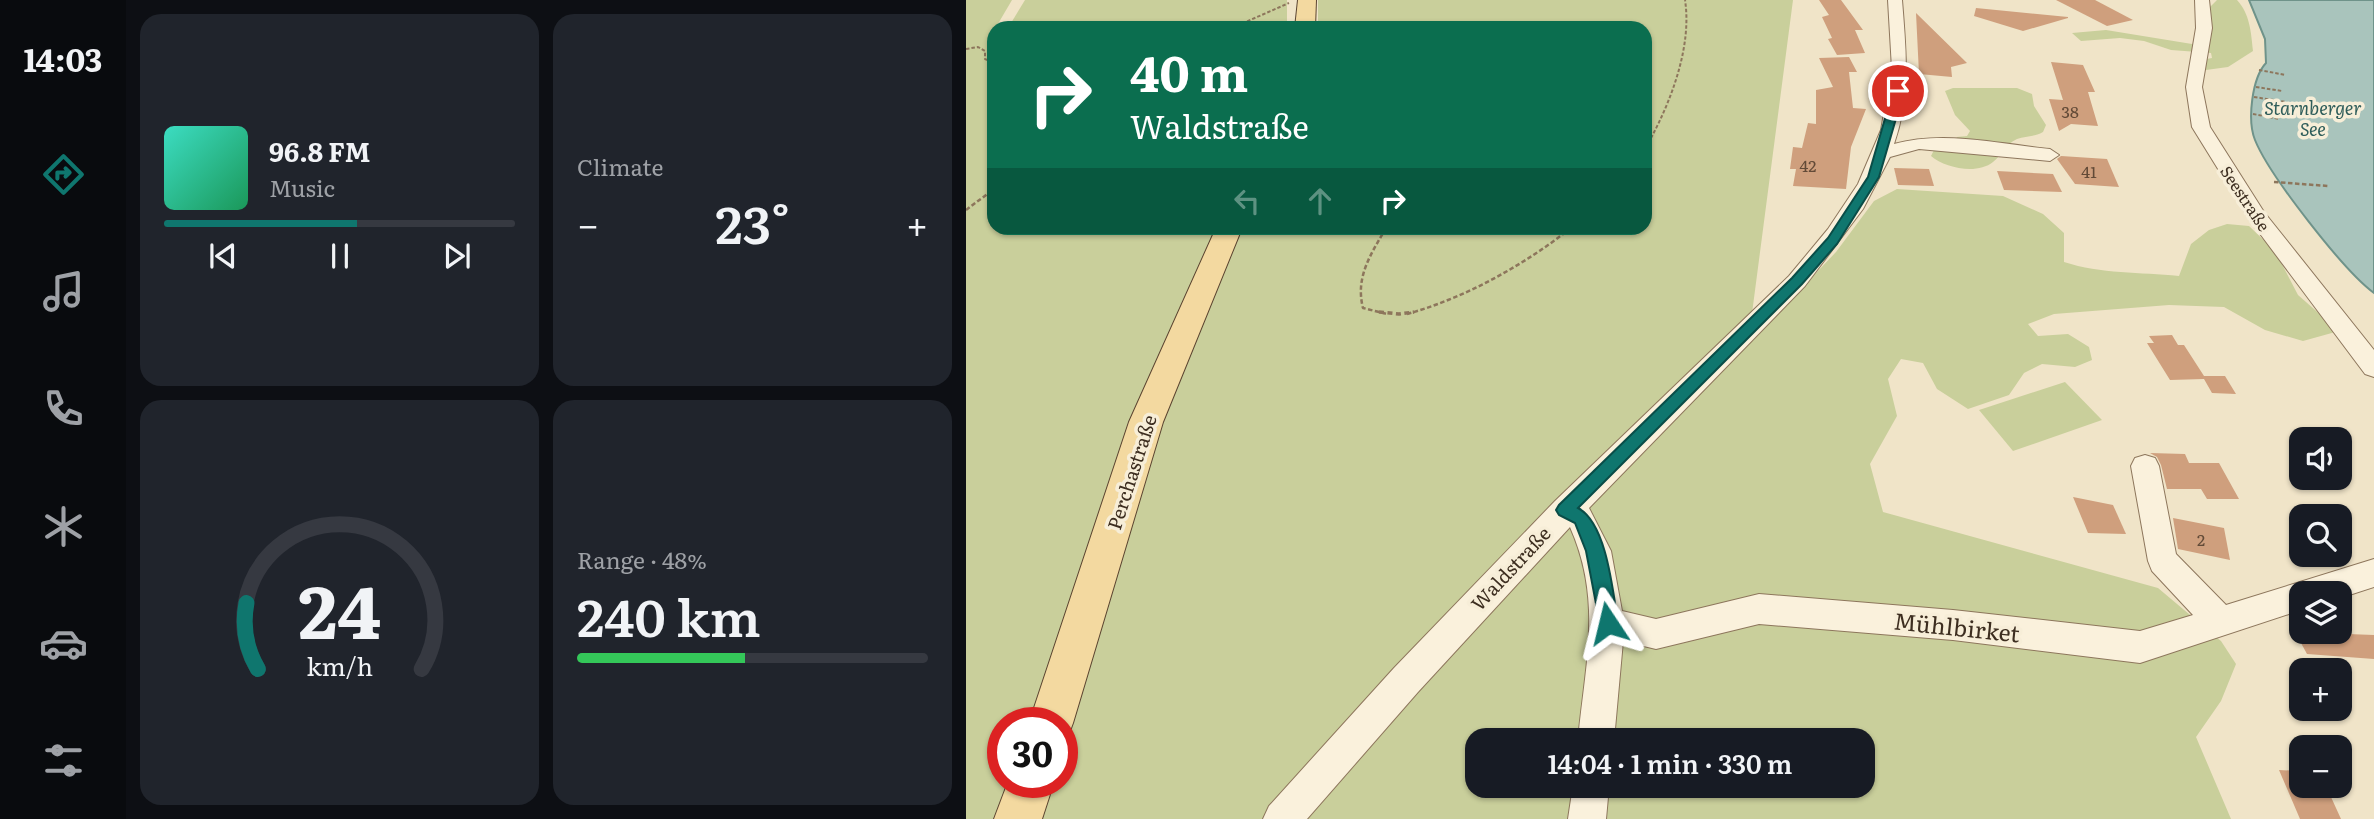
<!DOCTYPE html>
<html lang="en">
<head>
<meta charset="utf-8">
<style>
	:root { --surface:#171b24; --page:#20242c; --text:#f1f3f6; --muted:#9ea1a6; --line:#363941; --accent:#0f766e }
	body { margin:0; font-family:Literata,serif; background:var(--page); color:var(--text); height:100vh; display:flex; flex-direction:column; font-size:26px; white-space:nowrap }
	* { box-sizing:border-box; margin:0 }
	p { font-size:23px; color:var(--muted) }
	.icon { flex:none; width:38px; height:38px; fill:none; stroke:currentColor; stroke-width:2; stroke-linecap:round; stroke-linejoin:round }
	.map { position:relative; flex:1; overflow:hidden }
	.details { display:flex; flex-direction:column; gap:14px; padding:14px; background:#0d0f14; width:840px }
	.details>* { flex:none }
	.top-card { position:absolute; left:21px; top:21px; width:665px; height:214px; border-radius:21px; box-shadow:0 2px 5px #0004; background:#0b6e4f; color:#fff; overflow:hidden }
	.buttons { position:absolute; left:1323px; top:427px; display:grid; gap:14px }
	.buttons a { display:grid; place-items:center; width:63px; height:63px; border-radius:14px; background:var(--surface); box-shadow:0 2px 5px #0004; font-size:35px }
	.speed { position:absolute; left:21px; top:707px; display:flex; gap:14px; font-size:35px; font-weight:700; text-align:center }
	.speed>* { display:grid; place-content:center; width:91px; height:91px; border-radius:50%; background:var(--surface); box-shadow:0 2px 5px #0004; line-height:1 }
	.speed .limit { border:10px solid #d22; background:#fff; color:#111 }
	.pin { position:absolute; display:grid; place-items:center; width:60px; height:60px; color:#fff; margin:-30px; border:4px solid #fff; border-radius:50%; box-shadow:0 2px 7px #0007 }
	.me { position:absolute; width:77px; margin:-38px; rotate:350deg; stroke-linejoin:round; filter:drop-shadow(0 0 5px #0008) }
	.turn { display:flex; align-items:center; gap:24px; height:147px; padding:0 28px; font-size:32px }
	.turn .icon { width:91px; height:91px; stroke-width:2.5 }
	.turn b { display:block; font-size:49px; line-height:60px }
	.lanes { display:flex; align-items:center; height:66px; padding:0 28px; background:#0003; justify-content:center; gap:35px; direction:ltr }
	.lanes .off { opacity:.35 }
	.big { font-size:52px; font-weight:600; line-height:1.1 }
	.details .tile { flex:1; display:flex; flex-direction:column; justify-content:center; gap:10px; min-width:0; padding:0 24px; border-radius:21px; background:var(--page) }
	.details .dial { align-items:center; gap:0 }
	.dial svg { height:182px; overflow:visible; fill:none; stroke:var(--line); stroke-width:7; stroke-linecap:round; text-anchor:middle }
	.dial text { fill:var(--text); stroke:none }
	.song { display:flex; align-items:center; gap:21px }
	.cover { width:84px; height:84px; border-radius:10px; background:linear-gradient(135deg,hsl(170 70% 55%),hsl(150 70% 35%)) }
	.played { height:7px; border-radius:4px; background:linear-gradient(90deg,var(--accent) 55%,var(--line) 55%) }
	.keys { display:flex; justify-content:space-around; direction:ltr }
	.heat { display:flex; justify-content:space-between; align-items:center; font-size:38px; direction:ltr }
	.charge { height:10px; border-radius:5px; background:linear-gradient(90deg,#34c759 48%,var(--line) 0) }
	.details .tiles { flex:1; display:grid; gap:14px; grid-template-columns:repeat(2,1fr) }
	.trip { position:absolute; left:499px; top:728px; width:410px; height:70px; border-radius:21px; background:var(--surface); box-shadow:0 2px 5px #0004; font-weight:600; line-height:70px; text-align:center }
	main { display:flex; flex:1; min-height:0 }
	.dock { display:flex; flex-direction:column; width:126px; justify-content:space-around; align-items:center; background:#090b0e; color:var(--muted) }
	.dock .icon { width:49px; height:49px }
	.dock .selected { color:var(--accent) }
	.dock b { font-size:32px; color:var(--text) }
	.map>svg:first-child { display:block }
	.green { fill:#c9cf9b; fill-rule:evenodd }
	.water { fill:#a9c4bc; stroke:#6f938a; stroke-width:2 }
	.building { fill:#cf9f7d }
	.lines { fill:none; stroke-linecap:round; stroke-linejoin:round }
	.minor-casing { stroke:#8d765c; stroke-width:2 }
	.major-casing { stroke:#5b4430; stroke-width:2 }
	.path-far2 { stroke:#8d765c; stroke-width:2; stroke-dasharray:3.5 2; stroke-linecap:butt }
	.path-far1 { stroke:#8d765c; stroke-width:2.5; stroke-dasharray:4.5 2.5; stroke-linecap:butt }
	.path { stroke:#8d765c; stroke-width:3.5; stroke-dasharray:5 3.5; stroke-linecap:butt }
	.minor { fill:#faf1dc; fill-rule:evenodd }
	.major { fill:#f3d9a0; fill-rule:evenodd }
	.route { fill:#0f766e; stroke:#0a4d48; stroke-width:2 }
	.labels { text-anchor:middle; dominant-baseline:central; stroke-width:7; stroke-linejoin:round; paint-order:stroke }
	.number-label { font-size:16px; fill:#624a37 }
	.far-street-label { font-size:16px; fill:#3d2e20; stroke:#f7eed8 }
	.far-water-label { font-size:18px; font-style:italic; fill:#2f5d5a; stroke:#f7eed8 }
	.street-label { font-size:19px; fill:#3d2e20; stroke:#f7eed8 }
	.near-street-label { font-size:23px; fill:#3d2e20; stroke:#f7eed8 }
</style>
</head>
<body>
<main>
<nav class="dock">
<b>14:03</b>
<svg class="icon selected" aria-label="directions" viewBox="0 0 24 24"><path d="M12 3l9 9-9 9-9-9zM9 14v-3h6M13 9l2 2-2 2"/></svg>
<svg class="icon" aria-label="music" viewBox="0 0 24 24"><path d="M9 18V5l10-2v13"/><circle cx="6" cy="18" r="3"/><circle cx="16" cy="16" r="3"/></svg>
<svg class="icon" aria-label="phone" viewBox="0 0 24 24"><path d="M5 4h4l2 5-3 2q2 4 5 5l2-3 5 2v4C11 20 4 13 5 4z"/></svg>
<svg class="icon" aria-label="climate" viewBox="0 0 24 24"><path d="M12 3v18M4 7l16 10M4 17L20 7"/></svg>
<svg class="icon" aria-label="car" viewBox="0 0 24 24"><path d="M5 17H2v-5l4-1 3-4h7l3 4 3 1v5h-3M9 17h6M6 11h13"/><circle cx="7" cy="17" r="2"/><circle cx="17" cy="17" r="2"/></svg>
<svg class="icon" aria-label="filters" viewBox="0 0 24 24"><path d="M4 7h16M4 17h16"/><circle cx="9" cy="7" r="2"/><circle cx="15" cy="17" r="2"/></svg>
</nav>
<section class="details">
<div class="tiles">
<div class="tile">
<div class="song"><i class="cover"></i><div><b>96.8 FM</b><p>Music</p></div></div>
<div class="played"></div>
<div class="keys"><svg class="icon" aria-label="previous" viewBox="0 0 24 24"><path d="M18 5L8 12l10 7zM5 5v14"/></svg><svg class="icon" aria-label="pause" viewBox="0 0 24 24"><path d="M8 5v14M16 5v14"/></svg><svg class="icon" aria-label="next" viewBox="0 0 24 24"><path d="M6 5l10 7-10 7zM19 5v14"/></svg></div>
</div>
<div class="tile"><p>Climate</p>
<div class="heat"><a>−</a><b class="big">23°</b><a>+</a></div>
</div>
<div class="tile dial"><svg viewBox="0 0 100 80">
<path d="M14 69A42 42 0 1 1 86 69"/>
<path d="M14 69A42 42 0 0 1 9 40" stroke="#0f766e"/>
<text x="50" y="56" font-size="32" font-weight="700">24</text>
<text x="50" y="72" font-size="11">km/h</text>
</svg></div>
<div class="tile"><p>Range · 48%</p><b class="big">240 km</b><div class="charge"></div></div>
</div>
</section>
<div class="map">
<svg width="1408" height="819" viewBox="0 0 1408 819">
	<rect width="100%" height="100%" fill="#f0e4c8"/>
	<g class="green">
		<path d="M0 0H46L26 34 28 228H679V28H352V0H827L782 344 870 252 908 201 931 189 1037 196 1077 214 1098 233V262C1135 274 1174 272 1213 276L1225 244 1243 230 1261 224 1283 226 1309 251 1332 295 1373 331 1337 341 1299 330 1258 307 1203 305 1088 314 1062 324 1072 336 1102 334 1123 347 1126 360 1109 367 1076 364 1058 373 1043 395 1002 409 971 389 957 363 935 359 922 379 931 416 904 464 917 512 1192 588 1255 641 1270 664 1255 701 1230 737 1265 819H0ZM37 723H96V782H37ZM511 740H896V786H511Z"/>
		<polygon points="59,0 321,0 321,28 42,28"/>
		<path d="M1251 0H1271C1284 14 1285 32 1287 51L1262 67 1240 70 1235 60 1246 58 1245 53 1205 50 1178 41 1154 38 1115 41 1106 33 1140 30 1226 44 1242 42 1245 37 1240 11Z"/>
		<path d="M987 88H1051L1066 94 1068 106 1080 125 1077 132C1068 137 1060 136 1051 139 1039 144 1036 155 1027 162 1011 175 979 168 965 156L968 150 986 147 991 137 1001 136 1004 131 989 115 979 91Z"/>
		<polygon points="1099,382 1136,420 1047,451 1013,410"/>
	</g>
	<path class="water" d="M1283 0H1408V293C1378 271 1303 175 1289 140 1281 120 1286 78 1300 63L1299 39Z"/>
	<g class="building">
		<polygon points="853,0 875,0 897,30 889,30 899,53 871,55 862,39 866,38 856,17 863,15"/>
		<polygon points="1090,0 1129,0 1167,20 1141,26"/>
		<polygon points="1010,8 1102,17 1102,18 1057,31 1008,16"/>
		<polygon points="950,13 1001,63 985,67 986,77 953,74"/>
		<polygon points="883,57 891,72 883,72 887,108 900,109 885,147 880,189 827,186 830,169 824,169 827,147 836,148 842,123 850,124 850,90 867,87 853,58"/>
		<polygon points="1085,62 1117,65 1129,92 1122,92 1132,126 1105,124 1093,131 1083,99 1097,100"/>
		<polygon points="1095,156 1141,159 1153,187 1109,184 1091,159"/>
		<polygon points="928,168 963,169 968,186 932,185"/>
		<polygon points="1031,171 1087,174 1096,192 1038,190"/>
		<polygon points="1206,335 1212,345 1218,345 1238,376 1259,376 1270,394 1246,393 1238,379 1204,380 1181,343 1188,343 1183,336"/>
		<polygon points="1184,453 1219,454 1223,463 1253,463 1273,499 1241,499 1235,489 1201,489 1195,465 1191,457"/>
		<polygon points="1107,497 1147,505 1160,534 1122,533"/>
		<polygon points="1207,518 1258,528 1264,560 1212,549"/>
		<polygon points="1329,632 1408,635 1408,659 1341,654"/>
		<polygon points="1313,770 1335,771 1335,786 1360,786 1375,819 1334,819"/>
	</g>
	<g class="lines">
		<g class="minor-casing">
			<g id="minor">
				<path d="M922 0H936C940 51 945 95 928 144 978 130 1034 144 1084 149L1093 155 1084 161 953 149 924 157 897 209 839 286 623 508 645 551 656 611 690 619 793 594 987 610 1174 631 1227 615 1186 571 1182 561 1165 466 1169 458 1179 455 1189 458 1193 466 1210 554 1260 605 1408 559V587L1374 598V593H1335V610L1174 663 987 640 793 624 690 649 657 641 648 740H612C619 664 637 601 604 527L452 692 341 819H297L303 806 428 668 589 501 823 276 862 229 892 184 915 130 926 69Z"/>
				<polygon points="1229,0 1243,0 1246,28 1236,87 1244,127 1298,212 1408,350 1408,377 1399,374 1283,219 1226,127 1220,87 1230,28"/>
				<polygon points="607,786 643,786 640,819 602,819"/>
			</g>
		</g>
		<g class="major-casing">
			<g id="major">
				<polygon points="332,0 350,0 349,28 329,28"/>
				<polygon points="250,228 276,228 197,422 107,723 101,739 96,741 96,723 63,723 163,422"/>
				<polygon points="42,782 88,782 76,819 28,819"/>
			</g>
		</g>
		<g class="path-far2">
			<polyline points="266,28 323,3"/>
			<polyline points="0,49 12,47 19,51 19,59 28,63"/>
			<polyline points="1293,70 1320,75"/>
			<polyline points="1290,87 1316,91"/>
			<polyline points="1288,97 1320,102"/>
			<polyline points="1287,114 1314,119"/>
			<path d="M685 138C706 99 726 45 719 0"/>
		</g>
		<g class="path-far1">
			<polyline points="679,149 686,137"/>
			<polyline points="1308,182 1362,186"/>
			<polyline points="0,210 28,189"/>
			<path d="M420 228C405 254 389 277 397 308L421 314"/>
			<path d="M441 314C499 298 558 265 605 228"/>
		</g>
		<polyline class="path" points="413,312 433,314 448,312"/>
		<use href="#minor" class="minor"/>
		<use href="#major" class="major"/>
	</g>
	<path class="route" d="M932 88 938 91 913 177 871 244 836 284 612 508C641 523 647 593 652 623L649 630 642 632 635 630 620 551 609 523 593 515 590 510 593 505 826 278 862 238 902 177 927 91Z"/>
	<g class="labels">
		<g class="number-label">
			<text x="1104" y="111">38</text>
			<text x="842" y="165">42</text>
			<text x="1123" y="171">41</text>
			<text x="1235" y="539">2</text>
		</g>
		<g class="far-street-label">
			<text transform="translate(1280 198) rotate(56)">Seestraße</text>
		</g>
		<g class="far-water-label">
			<text x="1347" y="107">Starnberger<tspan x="1347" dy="21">See</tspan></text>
		</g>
		<g class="street-label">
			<text transform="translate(165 472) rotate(-72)">Perchastraße</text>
			<text transform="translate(544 568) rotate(-47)">Waldstraße</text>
		</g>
		<g class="near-street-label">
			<text transform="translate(991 626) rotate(6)">Mühlbirket</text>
		</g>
	</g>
</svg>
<div class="buttons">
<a><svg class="icon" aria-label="sound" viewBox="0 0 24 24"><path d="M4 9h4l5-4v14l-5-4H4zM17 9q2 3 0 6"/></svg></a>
<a><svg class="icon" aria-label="search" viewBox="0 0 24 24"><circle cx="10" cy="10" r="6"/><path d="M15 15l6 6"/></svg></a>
<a><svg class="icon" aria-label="layers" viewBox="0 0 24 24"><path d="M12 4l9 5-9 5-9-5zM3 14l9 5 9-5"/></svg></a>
<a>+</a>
<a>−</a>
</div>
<div class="speed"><div class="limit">30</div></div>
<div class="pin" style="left:932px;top:91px;background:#d93025"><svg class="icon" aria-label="arrive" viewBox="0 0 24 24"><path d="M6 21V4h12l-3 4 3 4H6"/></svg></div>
<svg class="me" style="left:642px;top:623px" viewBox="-20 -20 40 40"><path d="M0-17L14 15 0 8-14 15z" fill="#0f766e" stroke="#fff" stroke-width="4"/></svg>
<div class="trip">14:04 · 1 min · 330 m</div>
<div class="top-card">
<div class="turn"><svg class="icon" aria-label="right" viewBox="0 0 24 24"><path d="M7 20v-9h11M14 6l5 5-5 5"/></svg><div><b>40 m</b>Waldstraße</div></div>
<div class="lanes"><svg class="icon off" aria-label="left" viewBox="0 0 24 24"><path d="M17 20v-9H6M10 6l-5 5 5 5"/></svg><svg class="icon off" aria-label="ahead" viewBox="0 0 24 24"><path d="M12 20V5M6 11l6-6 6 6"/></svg><svg class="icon" aria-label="right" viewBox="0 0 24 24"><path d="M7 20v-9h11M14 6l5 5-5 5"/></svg></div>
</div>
</div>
</main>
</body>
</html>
